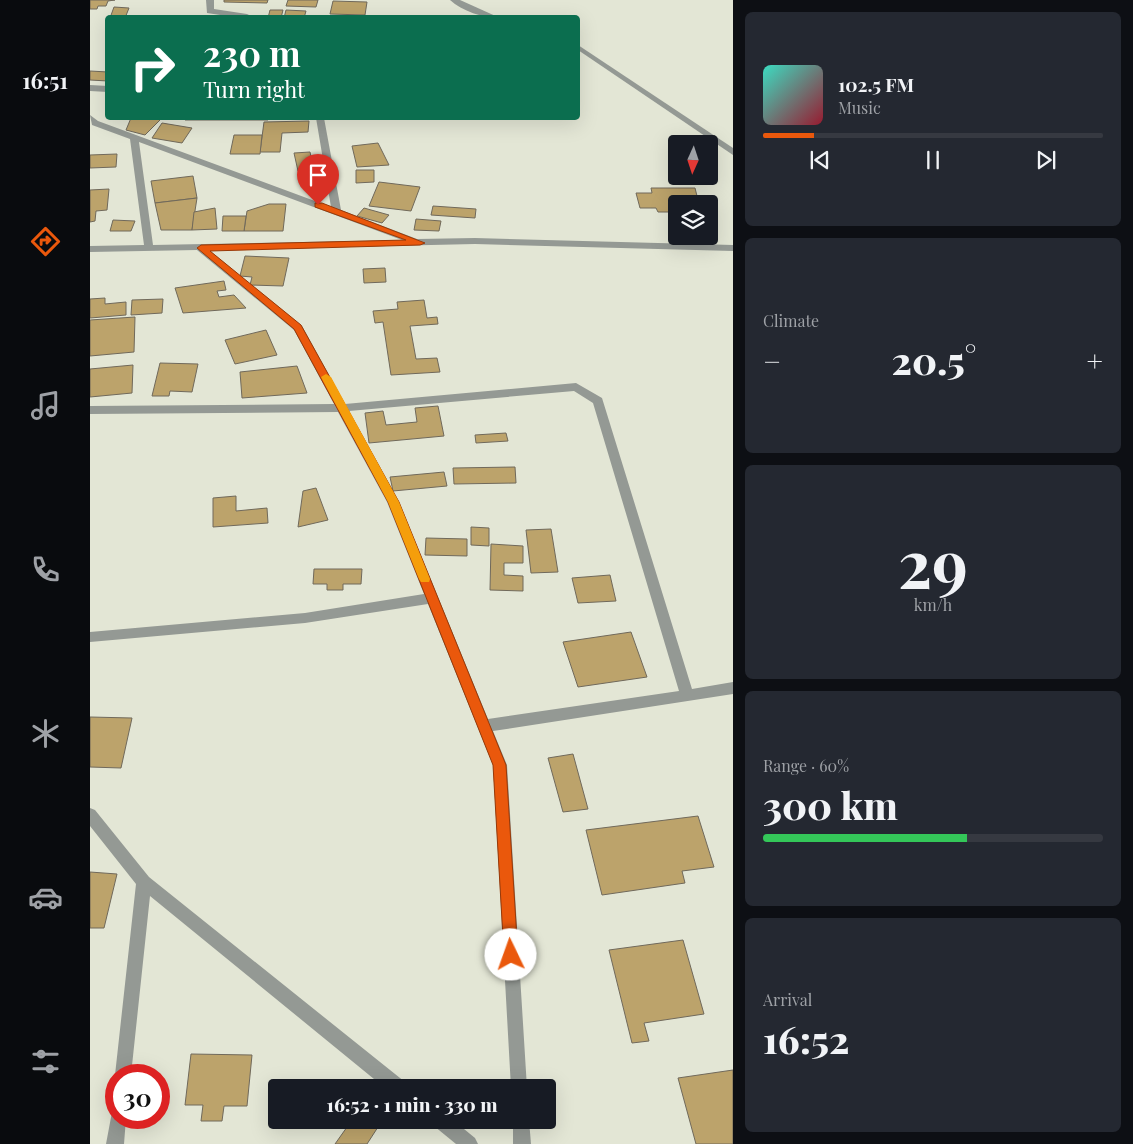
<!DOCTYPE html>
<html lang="en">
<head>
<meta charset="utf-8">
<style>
	:root { --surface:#171b24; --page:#242831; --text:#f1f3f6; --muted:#9ea1a6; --line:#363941; --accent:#ea580c }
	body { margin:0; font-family:"Playfair Display",serif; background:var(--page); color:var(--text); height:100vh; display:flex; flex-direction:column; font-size:19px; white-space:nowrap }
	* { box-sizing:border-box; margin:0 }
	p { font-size:16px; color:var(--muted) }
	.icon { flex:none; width:28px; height:28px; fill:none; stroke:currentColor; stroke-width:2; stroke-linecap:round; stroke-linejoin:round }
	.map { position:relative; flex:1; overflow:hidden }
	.sheet { display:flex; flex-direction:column; gap:12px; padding:12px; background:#0d0f14; width:400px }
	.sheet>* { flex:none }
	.banner { position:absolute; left:15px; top:15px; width:475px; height:105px; border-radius:5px; box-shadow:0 5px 20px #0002; background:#0b6e4f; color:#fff; overflow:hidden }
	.needle { width:32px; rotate:183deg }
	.fabs { position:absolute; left:578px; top:135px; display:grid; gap:10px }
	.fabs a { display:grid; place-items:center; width:50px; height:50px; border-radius:5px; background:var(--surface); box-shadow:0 5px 20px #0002; font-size:25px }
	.speed { position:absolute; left:15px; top:1064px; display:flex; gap:10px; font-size:25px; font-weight:700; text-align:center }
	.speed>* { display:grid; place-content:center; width:65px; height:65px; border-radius:50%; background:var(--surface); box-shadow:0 5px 20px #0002; line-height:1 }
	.speed .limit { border:8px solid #d22; background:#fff; color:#111 }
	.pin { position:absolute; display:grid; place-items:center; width:42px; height:42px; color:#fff; margin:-51px -21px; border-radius:50% 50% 50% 0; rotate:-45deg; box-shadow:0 0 5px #0007 }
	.pin .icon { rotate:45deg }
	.me { position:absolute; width:55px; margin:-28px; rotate:357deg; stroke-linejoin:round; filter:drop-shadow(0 0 4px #0008) }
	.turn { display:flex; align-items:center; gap:18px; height:105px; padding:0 15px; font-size:22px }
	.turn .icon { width:65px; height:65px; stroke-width:2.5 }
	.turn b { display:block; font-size:35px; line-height:42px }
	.big { font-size:38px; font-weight:800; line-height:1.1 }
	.sheet .tile { flex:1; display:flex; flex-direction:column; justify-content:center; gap:8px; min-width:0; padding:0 18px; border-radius:8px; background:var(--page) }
	.sheet .dial { align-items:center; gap:0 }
	.dial b { font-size:65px; line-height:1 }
	.song { display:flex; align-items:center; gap:15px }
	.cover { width:60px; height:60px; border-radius:8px; background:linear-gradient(135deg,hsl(170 70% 55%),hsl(350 70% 35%)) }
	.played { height:5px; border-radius:2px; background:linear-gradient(90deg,var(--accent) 15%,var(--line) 15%) }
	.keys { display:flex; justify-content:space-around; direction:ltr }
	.heat { display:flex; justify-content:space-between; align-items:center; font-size:28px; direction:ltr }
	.charge { height:8px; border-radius:4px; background:linear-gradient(90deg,#34c759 60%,var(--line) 0) }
	.trip { position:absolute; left:178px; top:1079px; width:288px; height:50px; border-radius:5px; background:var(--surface); box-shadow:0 5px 20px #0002; font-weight:800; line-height:50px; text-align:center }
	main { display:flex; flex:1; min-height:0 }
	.menu { display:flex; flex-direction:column; width:90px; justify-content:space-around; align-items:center; background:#090b0e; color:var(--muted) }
	.menu .icon { width:35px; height:35px }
	.menu .active { color:var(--accent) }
	.menu b { font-size:22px; color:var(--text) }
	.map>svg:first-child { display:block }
	.building { fill:#bca36b; stroke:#70695b }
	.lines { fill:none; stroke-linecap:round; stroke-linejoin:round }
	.minor { fill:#949994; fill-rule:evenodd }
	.route { fill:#ea580c; stroke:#983908 }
	.slow { fill:#f59e0b }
</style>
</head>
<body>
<main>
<nav class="menu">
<b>16:51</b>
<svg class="icon active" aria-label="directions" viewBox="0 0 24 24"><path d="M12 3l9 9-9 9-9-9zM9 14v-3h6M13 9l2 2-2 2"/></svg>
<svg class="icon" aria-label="music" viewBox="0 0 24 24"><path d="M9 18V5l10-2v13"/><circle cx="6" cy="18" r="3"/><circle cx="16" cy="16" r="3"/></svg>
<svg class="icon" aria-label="phone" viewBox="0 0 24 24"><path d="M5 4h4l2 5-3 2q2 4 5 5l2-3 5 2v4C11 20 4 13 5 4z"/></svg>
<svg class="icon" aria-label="climate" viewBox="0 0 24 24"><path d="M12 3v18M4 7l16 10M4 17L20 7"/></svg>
<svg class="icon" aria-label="car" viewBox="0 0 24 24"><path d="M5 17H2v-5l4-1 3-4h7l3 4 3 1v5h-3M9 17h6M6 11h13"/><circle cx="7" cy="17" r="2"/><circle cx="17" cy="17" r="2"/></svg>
<svg class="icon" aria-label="filters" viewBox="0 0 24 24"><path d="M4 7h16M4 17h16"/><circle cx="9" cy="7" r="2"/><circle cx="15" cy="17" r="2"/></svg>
</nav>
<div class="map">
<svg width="643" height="1144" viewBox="0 0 643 1144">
	<rect width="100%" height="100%" fill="#e3e6d5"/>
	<g class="building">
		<polygon points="0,0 25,0 18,1 16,6 8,6 7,9 0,9"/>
		<polygon points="134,0 178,0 177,3 134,2"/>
		<polygon points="198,0 228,0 226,7 196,6"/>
		<polygon points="243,1 277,2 275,15 240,14"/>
		<polygon points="24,7 39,8 35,18 20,18"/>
		<polygon points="180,10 193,10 191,18 178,18"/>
		<polygon points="196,10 216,11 214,18 194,18"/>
		<polygon points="0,71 18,72 18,81 0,80"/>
		<polygon points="41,118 72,118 55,135 36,130"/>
		<polygon points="96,118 178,118 178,120 95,120"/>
		<polygon points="219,121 218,132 192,133 190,152 170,152 174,122"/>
		<polygon points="72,123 102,128 92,143 62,138"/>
		<polygon points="144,135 172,135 170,154 140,154"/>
		<polygon points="288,143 299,165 267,167 262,146"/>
		<polygon points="220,152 224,170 208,171 204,153"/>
		<polygon points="27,154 26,167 0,168 0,155"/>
		<polygon points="266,170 284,170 284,182 266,183"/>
		<polygon points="103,176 107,198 65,203 61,181"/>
		<polygon points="289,182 330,187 321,211 279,206"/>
		<polygon points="561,188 605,188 609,204 586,204 586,212 568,212 566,208 550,208 546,193 562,193"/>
		<polygon points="19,189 17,210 6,211 5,221 0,222 0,190"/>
		<polygon points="107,198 102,230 71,230 65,203"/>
		<polygon points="179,204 196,204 193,231 154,231 157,211"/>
		<polygon points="343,206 386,209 385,218 341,215"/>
		<polygon points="125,208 127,229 102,230 104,212"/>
		<polygon points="274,208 299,215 292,223 267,216"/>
		<polygon points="133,216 156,216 154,231 132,231"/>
		<polygon points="326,219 351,221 349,231 324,230"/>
		<polygon points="23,220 45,221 41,231 20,231"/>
		<polygon points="155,256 199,258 193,286 160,285 162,277 150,276"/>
		<polygon points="295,268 296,282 274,283 273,269"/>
		<polygon points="134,281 136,290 127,291 129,297 144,295 156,308 93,313 85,288"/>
		<polygon points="15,298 15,304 36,302 36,315 0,318 0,299"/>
		<polygon points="73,299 72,313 41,315 42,300"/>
		<polygon points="334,300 337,318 347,317 348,324 320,326 326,359 347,358 350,372 301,375 293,322 285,323 283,311 308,309 307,302"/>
		<polygon points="45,317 44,352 0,356 0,320"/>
		<polygon points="176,330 187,355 145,364 135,340"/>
		<polygon points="70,363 108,364 102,392 80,391 79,396 62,396"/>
		<polygon points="43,365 42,393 0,397 0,369"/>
		<polygon points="207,366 217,393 152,398 150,372"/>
		<polygon points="348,406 354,436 279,443 275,413 293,411 296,425 327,422 325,408"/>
		<polygon points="416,433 418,441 386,443 385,435"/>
		<polygon points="425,467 426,483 364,484 363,468"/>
		<polygon points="354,472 357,486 303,491 300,477"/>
		<polygon points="226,488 238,520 208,527 213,491"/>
		<polygon points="146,496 146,511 177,508 178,523 123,527 123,498"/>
		<polygon points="381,527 399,528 399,546 381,545"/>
		<polygon points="461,529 468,572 441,573 436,530"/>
		<polygon points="336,538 377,539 377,556 335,555"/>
		<polygon points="401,544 433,546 433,563 414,563 414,575 433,576 433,591 400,590"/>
		<polygon points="224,569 272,569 271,584 253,584 253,590 237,590 237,584 223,584"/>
		<polygon points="520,575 526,601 488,603 482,578"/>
		<polygon points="541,632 557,677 488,687 473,642"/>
		<polygon points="0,717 42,718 31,768 0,767"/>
		<polygon points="483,754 498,809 473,812 458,758"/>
		<polygon points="608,816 624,867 592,871 595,883 512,895 496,830"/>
		<polygon points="0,872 27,874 14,928 0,928"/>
		<polygon points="593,940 614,1014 554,1023 559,1041 542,1043 519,950"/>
		<polygon points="101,1054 162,1055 157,1106 134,1106 132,1121 111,1121 113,1105 95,1105"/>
		<polygon points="643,1070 643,1144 606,1144 588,1078"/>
		<polygon points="262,1120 279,1120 288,1127 277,1144 245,1144"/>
	</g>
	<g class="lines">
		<g class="minor">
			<polygon points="116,0 124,0 124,9 157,14 161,16 150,18 117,13"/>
			<path d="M360 0H370L410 18C393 18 372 11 360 0Z"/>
			<polygon points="488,45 643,148 643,155 488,50"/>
			<polygon points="0,85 18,86 18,92 0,91"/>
			<path d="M0 115 8 121 241 207 226 118H234L251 210 327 239 385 238 643 245V251L385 244 119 250 212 326 255 404 486 383 512 398 602 689 643 682V694L403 731 417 765 437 1088H421L403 765 338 604 215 623 0 642V632L215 613 334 594 297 502 248 412 0 414V406L244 404 204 330 107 250 0 252V246L54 245 40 139 2 125ZM49 142 312 240 63 245ZM484 391 503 403 589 691 398 719 309 502 259 411Z"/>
			<polygon points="0,808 5,810 59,877 315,1082 317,1088 295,1088 60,896 41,1075 26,1075 26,1079 25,1075 46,884 0,826"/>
			<polygon points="26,1110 26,1118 36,1118 34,1144 16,1144 22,1112"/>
			<polygon points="342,1120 363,1120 385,1138 388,1144 366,1144 344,1126"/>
			<polygon points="423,1120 439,1120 441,1144 423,1144"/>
		</g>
	</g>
	<polygon class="route" points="225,203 232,203 335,243 330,245 120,251 211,325 309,502 416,765 428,955 426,960 421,962 416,960 414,955 403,765 298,502 204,329 107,248 111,245 316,240 225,207"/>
	<polygon class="slow" points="236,374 241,377 309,502 340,579 339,582 331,582 329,579 298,502 231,377"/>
</svg>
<div class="fabs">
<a><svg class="needle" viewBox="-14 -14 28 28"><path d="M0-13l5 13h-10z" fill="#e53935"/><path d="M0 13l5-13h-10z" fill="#9ea1a6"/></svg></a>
<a><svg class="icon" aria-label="layers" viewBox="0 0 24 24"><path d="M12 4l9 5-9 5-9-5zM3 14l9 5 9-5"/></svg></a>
</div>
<div class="speed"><div class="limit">30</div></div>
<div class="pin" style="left:228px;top:205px;background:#d93025"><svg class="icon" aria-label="arrive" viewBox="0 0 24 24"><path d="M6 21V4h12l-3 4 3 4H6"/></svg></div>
<svg class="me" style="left:421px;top:955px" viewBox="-20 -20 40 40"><circle r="19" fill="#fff"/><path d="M0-13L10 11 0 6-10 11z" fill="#ea580c"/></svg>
<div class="trip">16:52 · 1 min · 330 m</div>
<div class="banner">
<div class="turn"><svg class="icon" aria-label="right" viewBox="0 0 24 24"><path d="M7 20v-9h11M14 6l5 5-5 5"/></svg><div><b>230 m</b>Turn right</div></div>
</div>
</div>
<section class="sheet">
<div class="tile">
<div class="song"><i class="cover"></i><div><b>102.5 FM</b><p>Music</p></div></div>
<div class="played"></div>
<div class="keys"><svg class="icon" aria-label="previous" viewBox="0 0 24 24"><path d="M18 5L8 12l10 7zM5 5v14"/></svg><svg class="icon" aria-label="pause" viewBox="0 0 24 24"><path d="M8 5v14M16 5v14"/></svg><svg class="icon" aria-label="next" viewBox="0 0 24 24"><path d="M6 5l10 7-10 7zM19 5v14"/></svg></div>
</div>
<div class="tile"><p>Climate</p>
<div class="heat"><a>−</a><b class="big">20.5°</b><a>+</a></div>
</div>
<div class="tile dial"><b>29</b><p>km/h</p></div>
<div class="tile"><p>Range · 60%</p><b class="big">300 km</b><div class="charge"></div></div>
<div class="tile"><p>Arrival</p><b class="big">16:52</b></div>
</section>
</main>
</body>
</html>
